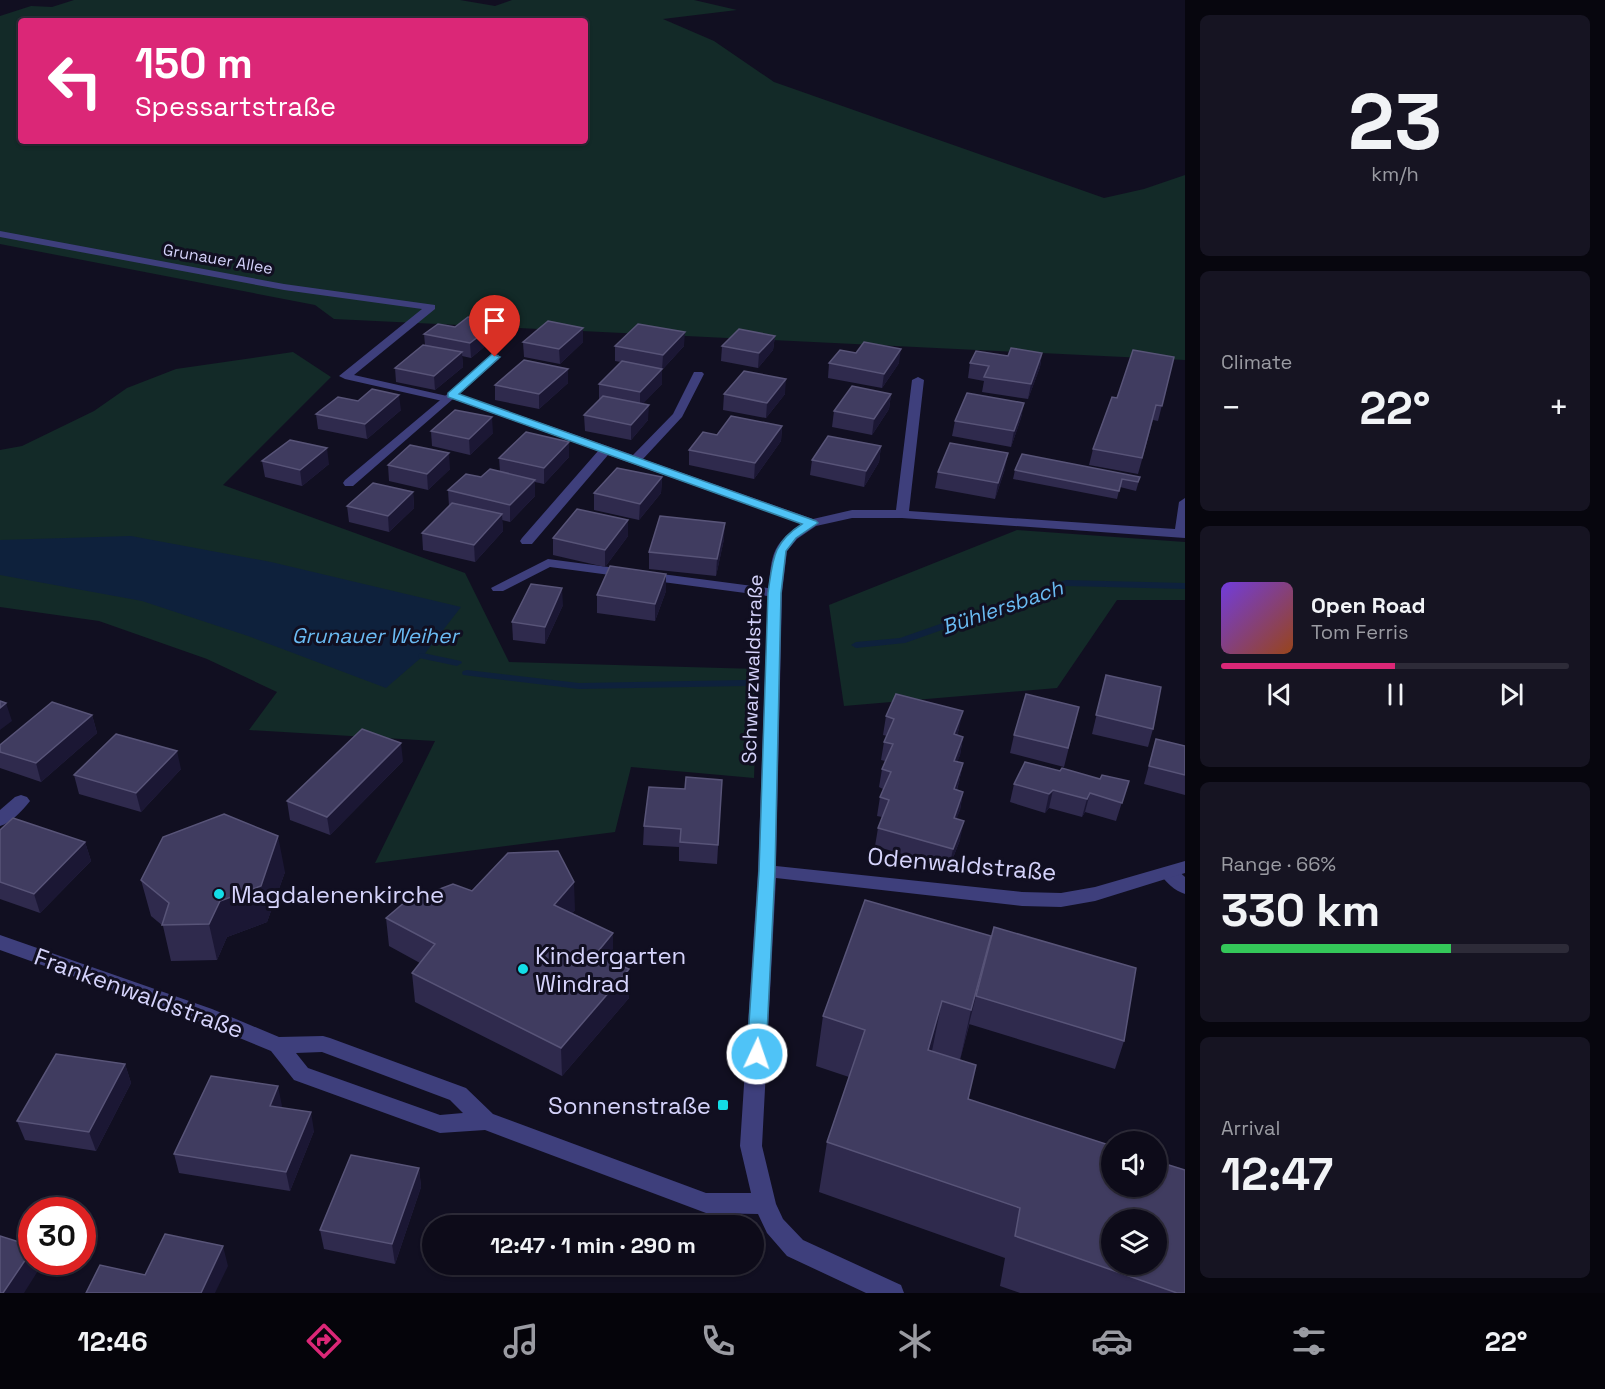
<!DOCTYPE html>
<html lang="en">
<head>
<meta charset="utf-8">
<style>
	:root { --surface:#0d0b19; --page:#161422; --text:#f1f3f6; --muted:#9a9ba2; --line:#2d2b38; --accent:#db2777 }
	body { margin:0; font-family:"Space Grotesk",sans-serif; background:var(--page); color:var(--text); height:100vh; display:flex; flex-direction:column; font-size:22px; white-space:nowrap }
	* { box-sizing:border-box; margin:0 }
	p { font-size:20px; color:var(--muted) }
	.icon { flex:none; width:33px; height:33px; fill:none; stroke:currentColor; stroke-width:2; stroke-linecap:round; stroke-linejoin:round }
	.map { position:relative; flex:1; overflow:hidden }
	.details { display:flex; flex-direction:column; gap:15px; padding:15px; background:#07060e; width:420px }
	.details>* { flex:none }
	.hud { position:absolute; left:18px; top:18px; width:570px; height:126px; border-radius:6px; box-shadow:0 2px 4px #0004,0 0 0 2px var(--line); background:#db2777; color:#fff; overflow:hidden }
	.tools { position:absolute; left:1101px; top:1131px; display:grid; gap:12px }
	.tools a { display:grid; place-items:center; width:66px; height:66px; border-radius:50%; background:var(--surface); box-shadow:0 2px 4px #0004,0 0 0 2px var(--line); font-size:30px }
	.speed { position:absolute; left:18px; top:1197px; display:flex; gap:12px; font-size:30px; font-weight:700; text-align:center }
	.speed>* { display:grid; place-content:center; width:78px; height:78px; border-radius:50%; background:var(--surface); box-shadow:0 2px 4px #0004,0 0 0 2px var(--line); line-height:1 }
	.speed .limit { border:9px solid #d22; background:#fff; color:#111 }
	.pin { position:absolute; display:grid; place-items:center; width:51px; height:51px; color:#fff; margin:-62px -26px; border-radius:50% 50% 50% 0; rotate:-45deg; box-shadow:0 0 6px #0007 }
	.pin .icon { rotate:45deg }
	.me { position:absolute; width:66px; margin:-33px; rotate:3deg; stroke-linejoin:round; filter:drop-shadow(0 0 4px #0008) }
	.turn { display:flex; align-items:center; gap:21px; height:126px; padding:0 18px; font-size:27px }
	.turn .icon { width:78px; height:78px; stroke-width:2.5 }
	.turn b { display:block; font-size:42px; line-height:51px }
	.big { font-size:45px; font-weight:700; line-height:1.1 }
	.details .card { flex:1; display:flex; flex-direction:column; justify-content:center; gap:9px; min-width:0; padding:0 21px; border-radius:9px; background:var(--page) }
	.details .dial { align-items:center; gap:0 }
	.dial b { font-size:78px; line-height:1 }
	.song { display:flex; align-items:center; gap:18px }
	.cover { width:72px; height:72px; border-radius:9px; background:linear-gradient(135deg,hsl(260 70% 55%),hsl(20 70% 35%)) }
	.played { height:6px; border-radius:3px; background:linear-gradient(90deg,var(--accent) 50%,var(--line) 50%) }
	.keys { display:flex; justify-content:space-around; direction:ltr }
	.heat { display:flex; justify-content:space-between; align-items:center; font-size:33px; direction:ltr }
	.charge { height:9px; border-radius:4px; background:linear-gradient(90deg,#34c759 66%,var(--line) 0) }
	.trip { position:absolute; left:422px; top:1215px; width:342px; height:60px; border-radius:30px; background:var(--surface); box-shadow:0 2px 4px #0004,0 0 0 2px var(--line); font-weight:700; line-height:60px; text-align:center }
	.tabs { display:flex; height:96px; justify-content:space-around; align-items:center; background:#05040a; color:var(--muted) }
	.tabs .icon { width:42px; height:42px }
	.tabs .active { color:var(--accent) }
	.tabs b { font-size:27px; color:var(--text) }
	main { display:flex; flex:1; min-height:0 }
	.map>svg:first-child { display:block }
	.green { fill:#132a28; fill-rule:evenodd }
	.water { fill:#0e213c }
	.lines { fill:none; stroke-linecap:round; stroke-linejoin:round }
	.stream { fill:#0e213c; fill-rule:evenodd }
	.service { fill:#3e3f7c; fill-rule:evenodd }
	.minor { fill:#3e3f7c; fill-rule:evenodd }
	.wall { fill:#2f2a4d }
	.shaded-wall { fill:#1b1734 }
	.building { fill:#403c60; stroke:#585478; stroke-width:1.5; fill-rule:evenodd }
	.route { fill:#4fc3f7; stroke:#337fa1; stroke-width:1.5 }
	.poi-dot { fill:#13dde7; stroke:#110f21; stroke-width:2 }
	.labels { text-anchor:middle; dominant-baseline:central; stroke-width:6; stroke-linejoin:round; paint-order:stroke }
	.far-street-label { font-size:16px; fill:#d5d3fb; stroke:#110f21 }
	.street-label { font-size:20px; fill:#d5d3fb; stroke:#110f21 }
	.water-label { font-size:21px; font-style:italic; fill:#6abbf3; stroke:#110f21 }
	.near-street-label { font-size:24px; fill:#d5d3fb; stroke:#110f21 }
	.near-poi-label { font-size:24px; fill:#d5d3fb; stroke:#110f21; text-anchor:start }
</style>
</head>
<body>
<main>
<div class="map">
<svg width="1185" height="1293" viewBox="0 0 1185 1293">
	<rect width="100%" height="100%" fill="#110f21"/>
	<g class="green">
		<path d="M74 0H460L495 6 512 0H694L737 10 663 19 714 41 774 82 1104 198 1144 189 1185 175V360L334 319 315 305 0 244V16L31 6 52 7ZM21 21H585V141H21Z"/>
		<polygon points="293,352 331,377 223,485 465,573 509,662 758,669 754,778 631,767 615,832 375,863 435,741 249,730 277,692 207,659 99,621 0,607 0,450 22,446 94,411 127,388 176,369"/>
		<polygon points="1017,530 1185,542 1185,600 1117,600 1057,688 844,706 829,605"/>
	</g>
	<polygon class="water" points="131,536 271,562 461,607 423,656 386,688 248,636 142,601 0,575 0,540"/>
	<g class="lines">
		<g class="stream">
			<polygon points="1066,580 1185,583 1185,589 1067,586 905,643 856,648 851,645 856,642 900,638"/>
			<polygon points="423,653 461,661 462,663 457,666 419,658 418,656 419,654"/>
			<polygon points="467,670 579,683 745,680 750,683 745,686 579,689 463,675 462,673 463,671"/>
		</g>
		<g class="service">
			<polygon points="0,231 284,284 435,305 435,309 354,375 447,396 453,399 447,402 345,379 339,376 422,309 284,290 0,237"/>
			<polygon points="548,559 775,589 782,593 775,597 550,567 503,591 493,591 491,588"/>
			<path d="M21 795 27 797 30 801C23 810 11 823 0 826V810L15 797Z"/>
			<path d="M1169 867 1175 868 1185 877V894C1175 891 1165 882 1160 873L1163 868Z"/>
		</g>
		<path class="minor" d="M495 354 499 355V359L459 394 633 455 673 414 694 372H702L704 374 682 417 643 459 813 519 852 510H896L912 380 918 377 924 380 909 511 1175 529 1179 502 1185 498V538L902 518H852L816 526 797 539 787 551 782 593 776 866 1022 892 1061 893 1095 887 1185 861V873L1095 901 1061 907 1022 906 776 878 762 1146 776 1204 783 1219 803 1240 901 1285 904 1293H866L787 1256 767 1233 758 1214 706 1213 485 1130 440 1133 294 1080 271 1051 198 1021 0 950V935L212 1009 279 1037 323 1036 330 1038 466 1088 493 1114 706 1193H751L740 1146 758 871 768 593C772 558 769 545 802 524L608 455 532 544H522L520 541 522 538 598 451 453 399 353 486H345L343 483 345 480ZM322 1052 450 1100 463 1113 440 1115 308 1068 296 1053Z"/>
	</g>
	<g class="wall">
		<polygon points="496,323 496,337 471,358 462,356 463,367 435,390 396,382 395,368 425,345 424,334 455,327"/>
		<polygon points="583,328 583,342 560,364 524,357 523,342"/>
		<polygon points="775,336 773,350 758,368 721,361 722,346"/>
		<polygon points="615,346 684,346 662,370 662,384 643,403 648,420 631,440 585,431 584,415 600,399 599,399 599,384 621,362 615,361"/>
		<polygon points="856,353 899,363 882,388 828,378 829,363"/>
		<polygon points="1042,353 1040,367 1028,399 982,392 984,381 968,378 970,363 1008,356"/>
		<polygon points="1174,357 1158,421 1153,420 1138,474 1089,465 1093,449 1117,398"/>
		<polygon points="568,369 568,383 539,409 495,400 495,385"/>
		<polygon points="724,394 785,394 766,418 723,410"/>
		<polygon points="891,394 889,409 872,435 832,427 834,411"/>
		<polygon points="358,401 401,410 367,439 318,429 316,414"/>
		<polygon points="1024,403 1021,418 1011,447 952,436 955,421"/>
		<polygon points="782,426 781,441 754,479 689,465 689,450 717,435"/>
		<polygon points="431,431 493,433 470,455 432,446"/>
		<polygon points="881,446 879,462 864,487 810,475 812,460"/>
		<polygon points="569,457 544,484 535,482 535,496 510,522 502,520 503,531 475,562 423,550 422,533 449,506 448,490 481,477 500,472 499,458"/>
		<polygon points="262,461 329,464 302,486 265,477"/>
		<polygon points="388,465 450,469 428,490 389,481"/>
		<polygon points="1005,469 995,499 935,488 938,472"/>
		<polygon points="1015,470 1140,477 1136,491 1120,487 1117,499 1013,479"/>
		<polygon points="662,477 661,493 639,520 594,510 594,493"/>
		<polygon points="413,492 414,508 389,532 349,522 347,506"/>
		<polygon points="628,520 628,536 605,567 553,555 553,538"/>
		<polygon points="724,539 716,576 649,569 649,552"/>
		<polygon points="666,574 666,591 655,621 597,613 597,595"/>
		<polygon points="563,605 545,644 513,640 512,622"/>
		<polygon points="1106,675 1153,729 1148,747 1092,734"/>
		<polygon points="1079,707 1064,767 1010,753 1014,735"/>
		<polygon points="92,715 97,733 41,782 0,768 0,745"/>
		<polygon points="886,716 959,729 957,735 963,737 960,755 957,762 963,763 959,782 957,790 963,792 960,810 956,819 960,840 949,868 875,846 878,828 882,817 877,816 880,797 883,789 879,787 882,769 885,761 881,760 884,742 887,736 883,735"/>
		<polygon points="1156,739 1185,746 1185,795 1144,784"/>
		<polygon points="403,761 330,835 290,820 287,801"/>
		<polygon points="1025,762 1123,799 1116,821 1085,812 1082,817 1049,808 1045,813 1010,802 1014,784"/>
		<polygon points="181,769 141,812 79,794 74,775"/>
		<polygon points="722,780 717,864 679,861 679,847 643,845 644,826 685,789"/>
		<polygon points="0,830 85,842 91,861 40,913 0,899"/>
		<polygon points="285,872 267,922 227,937 217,960 171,961 163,926 151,916 141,880"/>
		<polygon points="472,891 575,910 572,913 613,933 613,961 612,962 629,998 562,1076 415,1002 412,973 420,963 389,946 386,918"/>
		<polygon points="991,936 983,968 1124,1041 1115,1069 969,1024 972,1014 960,1060 968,1099 1185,1293 1020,1293 1000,1286 1005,1258 819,1192 827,1142 849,1077 816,1066 823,1016"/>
		<polygon points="125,1064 131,1083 96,1151 25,1140 17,1121"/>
		<polygon points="282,1106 281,1107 314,1131 290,1191 179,1173 174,1154"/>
		<polygon points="419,1168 421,1187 395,1264 324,1249 320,1230"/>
	</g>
	<g class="shaded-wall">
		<polygon points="496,323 496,337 471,358 470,343"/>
		<polygon points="583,328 583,342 560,364 559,349"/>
		<polygon points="685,332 684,346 662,370 663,355"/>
		<polygon points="775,336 773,350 758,368 759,353"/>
		<polygon points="901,349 899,363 882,388 884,374"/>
		<polygon points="462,352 463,367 435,390 434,376"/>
		<polygon points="1042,353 1040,367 1028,399 1031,384"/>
		<polygon points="568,369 568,383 539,409 539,394"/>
		<polygon points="662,369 662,384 640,407 640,392"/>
		<polygon points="786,379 785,394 766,418 767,403"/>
		<polygon points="891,394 889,409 872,435 874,419"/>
		<polygon points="399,395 401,410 367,439 365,424"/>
		<polygon points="1024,403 1021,418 1011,447 1014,431"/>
		<polygon points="649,405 648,420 631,440 631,425"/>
		<polygon points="492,417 493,433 470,455 469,439"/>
		<polygon points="782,426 781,441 754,479 755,463"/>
		<polygon points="569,442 569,457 544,484 544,468"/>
		<polygon points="881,446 879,462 864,487 866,471"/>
		<polygon points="327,448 329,464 302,486 300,470"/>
		<polygon points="449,453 450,469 428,490 427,474"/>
		<polygon points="1008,453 1005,469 995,499 998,483"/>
		<polygon points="662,477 661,493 639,520 640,504"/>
		<polygon points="535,480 535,496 510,522 510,505"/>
		<polygon points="413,492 414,508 389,532 388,516"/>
		<polygon points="502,514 503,531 475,562 474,545"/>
		<polygon points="628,520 628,536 605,567 605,550"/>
		<polygon points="725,523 724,539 716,576 717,559"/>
		<polygon points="666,574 666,591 655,621 655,604"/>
		<polygon points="562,588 563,605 545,644 545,627"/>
		<polygon points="6,703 12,721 0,730 0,708"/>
		<polygon points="963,711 959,729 951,752 954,734"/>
		<polygon points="92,715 97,733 41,782 36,763"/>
		<polygon points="963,737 960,755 951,779 954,761"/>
		<polygon points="401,743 403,761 330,835 327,817"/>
		<polygon points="177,751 181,769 141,812 136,793"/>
		<polygon points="963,763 959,782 950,807 954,789"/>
		<polygon points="1053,790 1049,808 1045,813 1049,794"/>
		<polygon points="963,792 960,810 950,837 954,818"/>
		<polygon points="1090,793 1085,812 1082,817 1087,799"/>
		<polygon points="964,821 960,840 949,868 953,849"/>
		<polygon points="278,836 285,872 267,922 227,937 217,960 209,924 220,901"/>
		<polygon points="85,842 91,861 40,913 34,894"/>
		<polygon points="574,882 575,910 555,933 554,905"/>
		<polygon points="613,933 613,961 595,983 595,955"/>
		<polygon points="991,936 960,1060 971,1010"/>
		<polygon points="629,969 629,998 562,1076 561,1048"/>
		<polygon points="942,1001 932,1051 928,1050"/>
		<polygon points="125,1064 131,1083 96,1151 89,1132"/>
		<polygon points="278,1086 282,1106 274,1125 270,1106"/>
		<polygon points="311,1112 314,1131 290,1191 286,1172"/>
		<polygon points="419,1168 421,1187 395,1264 392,1244"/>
		<polygon points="223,1246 228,1266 215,1293 201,1293"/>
		<polygon points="32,1250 32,1262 39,1262 41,1266 24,1293 3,1293"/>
	</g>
	<g class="building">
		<polygon points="468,317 496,323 470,343 424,334 438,324 455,327"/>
		<polygon points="548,321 583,328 559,349 523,342"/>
		<polygon points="638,324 685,332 663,355 615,346"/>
		<polygon points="739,329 775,336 759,353 722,346"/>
		<polygon points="864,342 901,349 884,374 829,363 840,350 856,353"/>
		<polygon points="423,345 462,352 434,376 395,368"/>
		<polygon points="1011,348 1042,353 1031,384 984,377 989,366 970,363 976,351 1008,356"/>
		<polygon points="1133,350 1174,357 1162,406 1156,405 1142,458 1093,449 1112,397 1117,398"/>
		<polygon points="524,360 568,369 539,394 495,385"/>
		<polygon points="622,361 662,369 640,392 599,384"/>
		<polygon points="744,371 786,379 767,403 724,394"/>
		<polygon points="852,386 891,394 874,419 834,411"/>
		<polygon points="372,389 399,395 365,424 316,414 338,397 358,401"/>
		<polygon points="967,393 1024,403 1014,431 955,421"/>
		<polygon points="603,396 649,405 631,425 584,415"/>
		<polygon points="455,410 492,417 469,439 431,431"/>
		<polygon points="731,416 782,426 755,463 689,450 703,432 717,435"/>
		<polygon points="526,432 569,442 544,468 499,458"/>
		<polygon points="828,436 881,446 866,471 812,460"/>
		<polygon points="290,440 327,448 300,470 262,461"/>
		<polygon points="950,443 1008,453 998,483 938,472"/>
		<polygon points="410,445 449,453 427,474 388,465"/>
		<polygon points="1022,454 1140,477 1138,482 1122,479 1119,491 1015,470"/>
		<polygon points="617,468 662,477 640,504 594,493"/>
		<polygon points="490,469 535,480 510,505 448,490 466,474 481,477"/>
		<polygon points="373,483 413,492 388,516 347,506"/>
		<polygon points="452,503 502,514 474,545 422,533"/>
		<polygon points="577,509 628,520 605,550 553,538"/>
		<polygon points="660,516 725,523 717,559 649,552"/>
		<polygon points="610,566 666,574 655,604 597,595"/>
		<polygon points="531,584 562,588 545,627 512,622"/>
		<polygon points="1106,675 1161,687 1153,729 1096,715"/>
		<polygon points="896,694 963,711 954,734 963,737 954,761 963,763 954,789 963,792 954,818 964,821 953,849 878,828 889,800 880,797 891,772 882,769 893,744 884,742 894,719 886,716"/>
		<polygon points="1026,694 1079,707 1068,748 1014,735"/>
		<polygon points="0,701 6,703 0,708"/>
		<polygon points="52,702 92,715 36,763 0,752 0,745"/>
		<polygon points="362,729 401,743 327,817 287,801"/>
		<polygon points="116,734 177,751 136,793 74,775"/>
		<polygon points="1156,739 1185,746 1185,775 1149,766"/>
		<polygon points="1025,762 1060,771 1062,768 1100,779 1102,775 1129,781 1122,803 1090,793 1087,799 1053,790 1049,794 1014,784"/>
		<polygon points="686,777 722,780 718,845 680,842 681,829 644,826 649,787 685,789"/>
		<polygon points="224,814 278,836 261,886 220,901 209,924 162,925 169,903 141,880 163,837"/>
		<polygon points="13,818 85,842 34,894 0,882 0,830"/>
		<polygon points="558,851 574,882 554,905 613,933 595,955 629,969 561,1048 412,973 435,944 386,918 405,902 453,884 472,891 508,853"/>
		<path d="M865 900 991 936 971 1010 942 1001 928 1050 976 1065 968 1099 1112 1146V1186H1156V1161L1185 1170V1293H1177L1015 1236 1020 1208 827 1142 865 1030 823 1016ZM1112 1220H1156V1264H1112Z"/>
		<polygon points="994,927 1136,968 1124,1041 976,996"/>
		<polygon points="56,1054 125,1064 89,1132 17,1121"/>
		<polygon points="211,1076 278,1086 270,1106 311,1112 286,1172 174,1154"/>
		<polygon points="351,1155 419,1168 392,1244 320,1230"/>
		<polygon points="165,1234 223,1246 201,1293 86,1293 100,1265 145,1275"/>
		<polygon points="0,1236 32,1246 32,1250 3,1293 0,1293"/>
	</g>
	<path class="route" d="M492 354 500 357 459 394 816 521 818 523 796 538 786 551 781 593 775 871 766 1054 763 1060 757 1062 750 1060 747 1054 759 871 768 593C773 560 772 543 802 524L448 397V393Z"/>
	<g class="poi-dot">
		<circle cx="219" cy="894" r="6"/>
		<circle cx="523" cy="969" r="6"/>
		<rect x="717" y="1099" width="12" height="12" rx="3"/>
	</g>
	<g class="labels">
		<g class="far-street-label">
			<text transform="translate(218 259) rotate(10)">Grunauer Allee</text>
		</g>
		<g class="street-label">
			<text transform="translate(752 669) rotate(-88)">Schwarzwaldstraße</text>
		</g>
		<g class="water-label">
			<text transform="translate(1002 607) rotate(-19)">Bühlersbach</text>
			<text x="375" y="635">Grunauer Weiher</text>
		</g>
		<g class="near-street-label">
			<text transform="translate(962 864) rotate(5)">Odenwaldstraße</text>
			<text transform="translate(139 993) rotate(20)">Frankenwaldstraße</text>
		</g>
		<g class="near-poi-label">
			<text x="231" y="894">Magdalenenkirche</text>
			<text x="535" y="955">Kindergarten<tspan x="535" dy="28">Windrad</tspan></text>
			<text x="711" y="1105" text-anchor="end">Sonnenstraße</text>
		</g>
	</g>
</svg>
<div class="tools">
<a><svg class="icon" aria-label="sound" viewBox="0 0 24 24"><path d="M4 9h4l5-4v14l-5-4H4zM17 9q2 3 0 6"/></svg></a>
<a><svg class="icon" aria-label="layers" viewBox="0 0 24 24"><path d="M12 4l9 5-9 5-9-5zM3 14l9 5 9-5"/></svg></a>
</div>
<div class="speed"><div class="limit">30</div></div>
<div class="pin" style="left:495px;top:357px;background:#d93025"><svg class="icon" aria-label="arrive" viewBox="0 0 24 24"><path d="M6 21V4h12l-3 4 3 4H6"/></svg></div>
<svg class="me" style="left:757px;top:1054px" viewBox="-20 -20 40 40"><circle r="17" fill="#4fc3f7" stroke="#fff" stroke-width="3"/><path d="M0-11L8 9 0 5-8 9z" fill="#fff"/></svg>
<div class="trip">12:47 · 1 min · 290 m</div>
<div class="hud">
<div class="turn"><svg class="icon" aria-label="left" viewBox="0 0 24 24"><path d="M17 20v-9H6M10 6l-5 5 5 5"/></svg><div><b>150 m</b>Spessartstraße</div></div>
</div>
</div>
<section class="details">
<div class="card dial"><b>23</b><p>km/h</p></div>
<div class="card"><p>Climate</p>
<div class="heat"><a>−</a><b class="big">22°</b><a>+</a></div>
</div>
<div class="card">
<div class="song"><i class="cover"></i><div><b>Open Road</b><p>Tom Ferris</p></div></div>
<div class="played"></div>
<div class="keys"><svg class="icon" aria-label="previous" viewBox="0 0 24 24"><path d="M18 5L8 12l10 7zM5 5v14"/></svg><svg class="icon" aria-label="pause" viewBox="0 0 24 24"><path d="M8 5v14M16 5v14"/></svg><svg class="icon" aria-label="next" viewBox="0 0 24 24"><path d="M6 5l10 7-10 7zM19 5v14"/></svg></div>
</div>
<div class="card"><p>Range · 66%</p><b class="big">330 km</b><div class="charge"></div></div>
<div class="card"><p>Arrival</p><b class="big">12:47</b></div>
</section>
</main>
<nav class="tabs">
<b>12:46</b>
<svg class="icon active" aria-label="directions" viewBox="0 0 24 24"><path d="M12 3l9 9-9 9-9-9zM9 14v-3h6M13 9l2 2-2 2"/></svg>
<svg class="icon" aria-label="music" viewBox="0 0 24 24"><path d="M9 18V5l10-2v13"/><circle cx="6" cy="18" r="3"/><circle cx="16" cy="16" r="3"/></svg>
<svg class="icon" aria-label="phone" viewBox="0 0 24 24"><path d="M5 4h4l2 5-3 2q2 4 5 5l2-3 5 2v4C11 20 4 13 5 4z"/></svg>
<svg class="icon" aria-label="climate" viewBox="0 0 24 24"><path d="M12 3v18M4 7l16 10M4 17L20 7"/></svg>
<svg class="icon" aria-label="car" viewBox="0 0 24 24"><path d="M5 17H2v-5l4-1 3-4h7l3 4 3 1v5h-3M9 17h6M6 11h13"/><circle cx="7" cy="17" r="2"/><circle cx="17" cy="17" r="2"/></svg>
<svg class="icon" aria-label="filters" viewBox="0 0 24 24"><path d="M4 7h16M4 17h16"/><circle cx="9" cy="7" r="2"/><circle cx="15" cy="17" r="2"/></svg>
<b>22°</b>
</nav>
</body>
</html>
